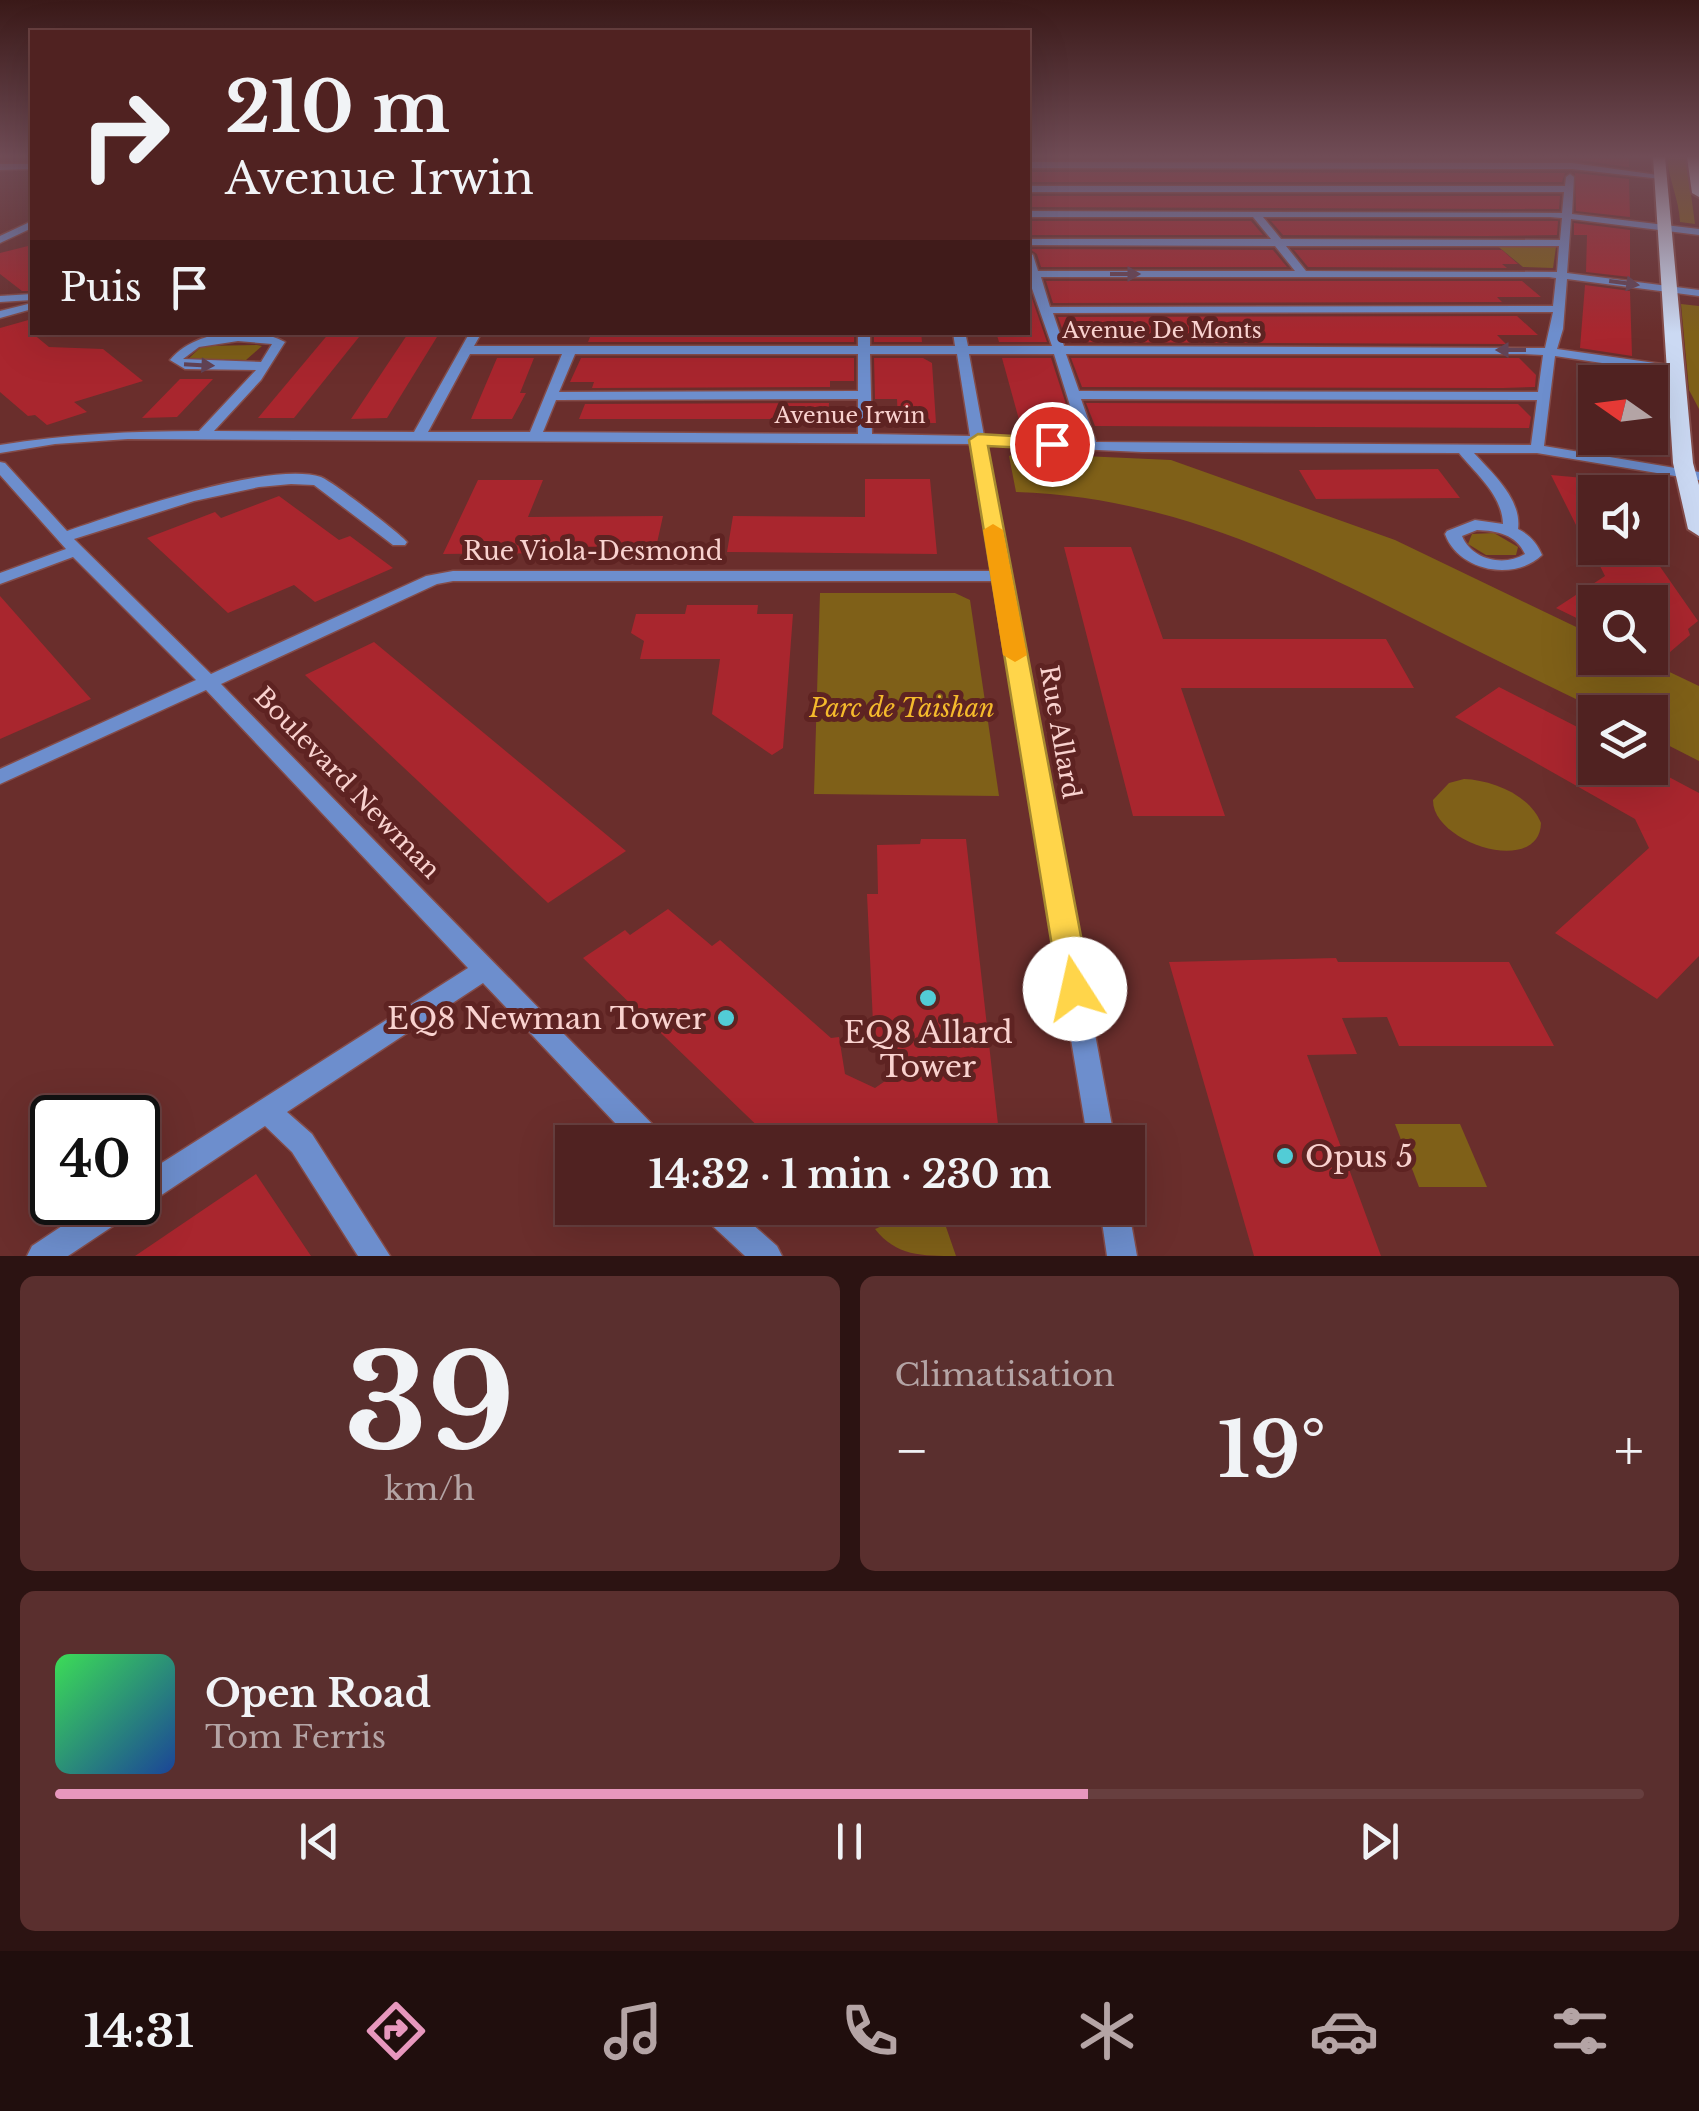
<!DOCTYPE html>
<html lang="fr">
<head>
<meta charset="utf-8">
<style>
	:root { --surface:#502221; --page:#5a2f2e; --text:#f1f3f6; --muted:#b4a4a5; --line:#673f3f; --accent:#e797bd }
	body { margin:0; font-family:"Libre Baskerville",serif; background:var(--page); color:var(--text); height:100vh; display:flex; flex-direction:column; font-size:38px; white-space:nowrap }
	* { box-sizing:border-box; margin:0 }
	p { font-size:32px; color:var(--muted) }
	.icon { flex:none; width:55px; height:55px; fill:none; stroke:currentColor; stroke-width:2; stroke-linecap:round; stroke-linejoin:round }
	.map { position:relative; height:1256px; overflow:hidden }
	.drawer { display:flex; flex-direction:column; gap:20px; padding:20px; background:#2c1312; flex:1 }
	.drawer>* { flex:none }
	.guide { position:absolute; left:30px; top:30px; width:1000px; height:305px; border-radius:0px; box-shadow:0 10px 40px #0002,0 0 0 2px var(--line); background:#502221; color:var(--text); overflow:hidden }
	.needle { width:65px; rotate:284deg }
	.tools { position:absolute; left:1578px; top:365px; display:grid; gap:20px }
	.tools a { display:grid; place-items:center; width:90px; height:90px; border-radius:0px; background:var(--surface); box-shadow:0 10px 40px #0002,0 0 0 2px var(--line); font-size:50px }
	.speed { position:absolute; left:30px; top:1095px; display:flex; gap:20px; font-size:50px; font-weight:700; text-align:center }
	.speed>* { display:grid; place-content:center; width:130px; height:130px; border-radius:50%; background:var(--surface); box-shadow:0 10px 40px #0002,0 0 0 2px var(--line); line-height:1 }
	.speed .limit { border:5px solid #111; border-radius:15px; background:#fff; color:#111 }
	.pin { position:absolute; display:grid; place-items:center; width:85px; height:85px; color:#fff; margin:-42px; border:5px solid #fff; border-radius:50%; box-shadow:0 2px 10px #0007 }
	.me { position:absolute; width:110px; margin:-55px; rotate:350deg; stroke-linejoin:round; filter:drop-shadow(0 0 8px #0008) }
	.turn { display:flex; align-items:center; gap:35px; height:210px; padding:0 30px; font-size:45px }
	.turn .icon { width:130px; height:130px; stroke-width:2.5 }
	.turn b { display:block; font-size:70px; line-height:85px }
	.then { display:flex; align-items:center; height:95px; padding:0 30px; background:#0003; gap:20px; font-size:38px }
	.big { font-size:75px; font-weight:700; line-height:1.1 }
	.drawer .tile { flex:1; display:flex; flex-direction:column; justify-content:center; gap:15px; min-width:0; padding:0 35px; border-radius:15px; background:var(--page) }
	.drawer .dial { align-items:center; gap:0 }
	.dial b { font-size:130px; line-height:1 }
	.song { display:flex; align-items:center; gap:30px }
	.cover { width:120px; height:120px; border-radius:15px; background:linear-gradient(135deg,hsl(130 70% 55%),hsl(220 70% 35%)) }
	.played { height:10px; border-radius:5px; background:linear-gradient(90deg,var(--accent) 65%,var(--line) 65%) }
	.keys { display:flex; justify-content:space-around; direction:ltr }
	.heat { display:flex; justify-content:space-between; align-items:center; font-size:55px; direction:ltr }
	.drawer .tiles { flex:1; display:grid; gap:20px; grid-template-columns:1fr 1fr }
	.tile:last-child { grid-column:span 2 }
	.trip { position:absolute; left:555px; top:1125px; width:590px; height:100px; border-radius:0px; background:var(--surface); box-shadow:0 10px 40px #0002,0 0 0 2px var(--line); font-weight:700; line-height:100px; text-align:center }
	.tab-bar { display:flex; height:160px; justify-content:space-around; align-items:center; background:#200e0d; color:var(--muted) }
	.tab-bar .icon { width:70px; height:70px }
	.tab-bar .on { color:var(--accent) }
	.tab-bar b { font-size:45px; color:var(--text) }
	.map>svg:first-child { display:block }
	.green { fill:#7f6018 }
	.building { fill:#a9262e }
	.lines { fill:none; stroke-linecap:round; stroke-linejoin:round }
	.minor-casing { stroke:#844c49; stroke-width:3 }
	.major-casing { stroke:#844c49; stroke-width:4 }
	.minor { fill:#6d8ecd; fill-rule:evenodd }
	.major { fill:#cbd9f3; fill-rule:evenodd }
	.oneway { fill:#624355 }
	.route { fill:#ffd54a; stroke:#a68a30; stroke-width:2.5 }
	.slow { fill:#f59e0b }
	.poi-dot { fill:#52ccd6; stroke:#5e2322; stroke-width:4 }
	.labels { text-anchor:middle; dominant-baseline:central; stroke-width:10; stroke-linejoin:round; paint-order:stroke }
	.far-street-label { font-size:22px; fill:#f9d2cf; stroke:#5e2322 }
	.street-label { font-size:25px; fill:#f9d2cf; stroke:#5e2322 }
	.park-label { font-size:25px; font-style:italic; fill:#f5ba2c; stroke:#5e2322 }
	.near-poi-label { font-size:30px; fill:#f9d2cf; stroke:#5e2322; text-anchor:end }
</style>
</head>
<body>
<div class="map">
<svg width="1699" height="1256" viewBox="0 0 1699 1256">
	<rect width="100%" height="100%" fill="#6a2e2c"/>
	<g class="green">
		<path d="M1667 157H1686L1695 224 1680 222C1679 199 1669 181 1667 157Z"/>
		<polygon points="1495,244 1556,247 1553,268 1523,267"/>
		<polygon points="1681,304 1699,306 1699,409 1689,390"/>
		<polygon points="202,346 257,345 262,346 246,360 188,359"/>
		<path d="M1017 453 1171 460 1395 540 1595 636V658H1640L1699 686V761L1650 736V712H1603C1534 679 1466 645 1398 611 1271 548 1160 497 1016 492L1009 456Z"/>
		<polygon points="1494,533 1518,547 1516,555 1486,555 1468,544 1472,534"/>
		<polygon points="820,593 955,593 970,600 999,796 814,794"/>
		<path d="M1464 779C1492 780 1530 795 1541 823 1539 877 1432 843 1433 800L1449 783Z"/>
		<polygon points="1395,1124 1460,1124 1487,1187 1419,1187"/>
		<path d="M904 1217 921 1226 946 1227 956 1256C922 1256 896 1256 875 1229Z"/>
	</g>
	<g class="building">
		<polygon points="1028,157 1629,157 1629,167 1572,159"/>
		<polygon points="1028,172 1565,173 1562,182 1028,182"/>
		<polygon points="1575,173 1629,179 1630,217 1576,211"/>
		<polygon points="1033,196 1560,196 1559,209 1028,207 1028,198"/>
		<polygon points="1028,221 1251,221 1263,235 1028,235"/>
		<polygon points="1271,221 1558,221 1557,235 1486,236 1283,235"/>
		<polygon points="1574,223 1630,230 1630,277 1586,272 1587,235 1574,235"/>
		<polygon points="32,245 32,291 22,291 0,274 0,253"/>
		<polygon points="1030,249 1273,250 1287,267 1041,267 1037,254"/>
		<polygon points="1294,250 1502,250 1518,264 1502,264 1507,268 1308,267"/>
		<polygon points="1046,281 1522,281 1541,297 1497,297 1502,302 1053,303"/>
		<polygon points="1585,285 1630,291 1632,356 1580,348"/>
		<polygon points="1028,287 1047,342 999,342 996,332 1028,332"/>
		<polygon points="1517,316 1538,335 1497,335 1506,344 1067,342 1058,317"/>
		<polygon points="32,319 32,333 49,347 103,349 143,381 74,402 87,412 47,425 35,415 28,416 0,392 0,328"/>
		<polygon points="330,332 363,332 294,418 258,418"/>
		<polygon points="409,332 440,332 387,418 351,419"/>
		<polygon points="592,332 854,332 854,342 588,342"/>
		<polygon points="874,332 921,332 922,342 874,342"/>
		<polygon points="497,358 534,358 520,393 526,393 512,419 471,419"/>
		<polygon points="581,358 854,358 854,381 830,381 830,387 592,388 594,382 570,382"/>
		<polygon points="874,358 923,358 932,363 936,423 898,423 897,399 875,399"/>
		<polygon points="1002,358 1051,358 1073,426 1021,427"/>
		<polygon points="1071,358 1519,358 1536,375 1535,387 1503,388 1082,387"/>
		<polygon points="1579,363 1632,371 1632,382 1578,382"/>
		<polygon points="180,379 213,379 177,417 142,418"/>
		<polygon points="829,403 828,419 579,419 585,404"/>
		<polygon points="1086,403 1518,404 1531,417 1529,428 1095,426"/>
		<polygon points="1438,469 1460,498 1316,499 1299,470"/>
		<polygon points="1551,475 1595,479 1595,530 1578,529"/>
		<polygon points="865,479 930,479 937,554 727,552 733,516 865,517"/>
		<polygon points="478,480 543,480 528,517 663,516 655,552 443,554"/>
		<polygon points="279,496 339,540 350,536 393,568 315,602 294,585 228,613 147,538 215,512 221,518"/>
		<polygon points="1064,547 1131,547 1163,639 1386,639 1414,688 1181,688 1225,816 1133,816"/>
		<polygon points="1591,548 1647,548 1698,621 1688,629 1690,635 1650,669 1650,602 1595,602 1595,627 1556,608 1605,576"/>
		<polygon points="0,596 91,699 0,739"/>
		<polygon points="687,605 758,605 757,614 793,614 783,748 772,755 712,714 720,659 640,659 644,641 631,633 636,614 685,614"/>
		<polygon points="374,642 502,748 626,851 548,903 305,675"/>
		<polygon points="1499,687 1595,736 1595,768 1652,768 1699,793 1699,956 1657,999 1555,933 1649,848 1635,819 1455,717"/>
		<polygon points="921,839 966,839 1000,1142 975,1142 967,1135 958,1141 953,1135 935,1142 774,1142 583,958 625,930 630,935 668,909 712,946 720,940 831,1038 839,1037 845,1074 875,1088 904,1068 866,1029 873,1023 867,894 878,894 877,845 920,844"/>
		<polygon points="1336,958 1338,962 1509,962 1554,1046 1399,1046 1387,1017 1342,1018 1357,1054 1307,1055 1381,1256 1254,1256 1169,962"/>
		<polygon points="256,1174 311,1256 135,1256"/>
	</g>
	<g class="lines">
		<g class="minor-casing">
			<g id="minor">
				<polygon points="1028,162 1572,163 1665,176 1661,179 1572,169 1028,168"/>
				<polygon points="0,164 32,164 32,169 0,170"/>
				<path d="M1570 174 1574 177 1572 214 1699 229V235L1571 219 1567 273 1699 290V296L1567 279 1563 329 1557 349 1676 366 1682 370 1676 374 1555 356 1544 446 1699 472V480L1537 453H1474C1492 473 1522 499 1518 529 1530 535 1537 543 1542 555 1514 582 1458 571 1445 534L1447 531 1475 520 1503 524C1502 495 1477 475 1459 453L1142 452 986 445 1115 1142H1088L995 581H453L437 584 221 684 661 1133 664 1142H633L483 983 287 1112 312 1134 390 1256H358L292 1152 265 1126 148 1204 136 1207 134 1212 68 1256H27L32 1246 98 1202H138V1178L468 968 206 690 0 784V769L196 680 73 557 0 584V573L66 549 0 475V462L5 463 67 531C120 513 270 460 321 477 333 482 397 531 407 542L405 545H393L314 485 291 484 259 487 194 501 74 539 211 674 426 576 453 571H993L972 444 128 439 55 444 0 453V445C67 434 132 431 199 431L256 370 185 369 170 360C194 330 252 324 285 342L261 380 214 431 414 432 470 332H482L474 346H858V332H870V346H955L953 332H965L968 346H1052L1028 277V252L1033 255 1038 271H1295L1275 246 1028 245V239H1271L1253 217H1028V211L1562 213 1564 192H1028V186H1565L1566 177ZM1263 217H1550L1562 218 1560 240 1281 239ZM1286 246H1559L1557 272 1306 271ZM1041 277H1549L1556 278 1553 306 1050 307ZM1553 312 1545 348 1064 346 1053 313ZM238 341 272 344 261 362 183 359 199 347ZM470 354H562L530 432H428ZM575 354H858V391L559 392ZM870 354H957L970 436 872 434ZM969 354H1054L1081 441 984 436ZM1066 354H1524L1543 355 1538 392 1079 391ZM858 399V434L543 432 556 400ZM1081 399 1537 400 1531 445 1096 442ZM1477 530C1497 531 1516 534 1525 554 1504 567 1472 560 1462 536Z"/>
				<polygon points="32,221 32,228 0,243 0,236"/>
				<polygon points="32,294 32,300 0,302 0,296"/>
				<polygon points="32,303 32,309 0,318 0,311"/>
				<polygon points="1128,1206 1137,1256 1107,1256 1100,1208"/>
				<polygon points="700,1208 734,1208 777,1246 782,1256 745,1256 704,1218"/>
			</g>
		</g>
		<g class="major-casing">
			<g id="major">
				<polygon points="1653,157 1665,157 1693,463 1699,485 1699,536 1688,529 1673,463"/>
				<polygon points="1687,157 1699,157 1699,197 1692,193"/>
			</g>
		</g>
		<use href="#minor" class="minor"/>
		<use href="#major" class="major"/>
	</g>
	<defs><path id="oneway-solid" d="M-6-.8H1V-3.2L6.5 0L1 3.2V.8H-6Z" transform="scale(2.5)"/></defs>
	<g class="oneway">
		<use href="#oneway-solid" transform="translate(1125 274)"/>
		<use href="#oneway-solid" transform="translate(1624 283) rotate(8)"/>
		<use href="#oneway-solid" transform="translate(1511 350) rotate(-180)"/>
		<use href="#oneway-solid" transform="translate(199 365) rotate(3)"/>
	</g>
	<linearGradient id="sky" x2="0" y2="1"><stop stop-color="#3a1918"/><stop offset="0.47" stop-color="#704c56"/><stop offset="1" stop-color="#704c56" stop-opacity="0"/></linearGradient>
	<rect width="1699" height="333" fill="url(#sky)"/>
	<polygon class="route" points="978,434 1052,438 1062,444 1052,449 988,446 1091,989 1086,998 1075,1002 1064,998 1059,989 969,440"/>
	<polygon class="slow" points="993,524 1003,530 1027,655 1015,662 1003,655 983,530"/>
	<g class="poi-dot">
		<circle cx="928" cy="998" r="10"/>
		<circle cx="726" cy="1018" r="10"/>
		<circle cx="1285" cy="1156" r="10"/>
	</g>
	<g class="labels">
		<g class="far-street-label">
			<text x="1162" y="330">Avenue De Monts</text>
			<text x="850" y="415">Avenue Irwin</text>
		</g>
		<g class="street-label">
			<text x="593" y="551">Rue Viola-Desmond</text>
			<text transform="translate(1060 732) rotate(80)">Rue Allard</text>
			<text transform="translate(347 783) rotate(46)">Boulevard Newman</text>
		</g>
		<g class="park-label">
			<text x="902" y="708">Parc de Taishan</text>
		</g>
		<g class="near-poi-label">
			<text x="706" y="1018">EQ8 Newman Tower</text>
			<text x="928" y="1032" text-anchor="middle">EQ8 Allard<tspan x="928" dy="34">Tower</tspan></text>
			<text x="1305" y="1156" text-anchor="start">Opus 5</text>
		</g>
	</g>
</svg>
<div class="tools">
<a><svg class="needle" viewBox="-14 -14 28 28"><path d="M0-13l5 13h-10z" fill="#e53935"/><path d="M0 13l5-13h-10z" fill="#b4a4a5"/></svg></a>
<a><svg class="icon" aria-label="sound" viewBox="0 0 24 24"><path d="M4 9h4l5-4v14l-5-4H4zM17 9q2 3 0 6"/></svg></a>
<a><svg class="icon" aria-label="search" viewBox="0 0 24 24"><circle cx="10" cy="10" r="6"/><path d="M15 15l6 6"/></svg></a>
<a><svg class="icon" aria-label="layers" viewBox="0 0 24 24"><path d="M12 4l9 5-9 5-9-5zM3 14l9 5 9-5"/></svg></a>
</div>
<div class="speed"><div class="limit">40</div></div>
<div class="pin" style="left:1052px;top:444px;background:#d93025"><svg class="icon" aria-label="arrive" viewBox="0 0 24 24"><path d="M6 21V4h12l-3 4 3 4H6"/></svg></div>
<svg class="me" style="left:1075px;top:989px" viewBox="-20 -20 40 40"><circle r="19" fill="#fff"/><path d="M0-13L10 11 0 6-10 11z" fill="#ffd54a"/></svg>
<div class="trip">14:32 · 1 min · 230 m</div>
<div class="guide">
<div class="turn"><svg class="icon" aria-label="right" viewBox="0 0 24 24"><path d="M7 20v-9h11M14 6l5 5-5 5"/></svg><div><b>210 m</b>Avenue Irwin</div></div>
<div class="then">Puis<svg class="icon" aria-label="arrive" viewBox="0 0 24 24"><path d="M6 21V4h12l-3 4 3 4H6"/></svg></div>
</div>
</div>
<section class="drawer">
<div class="tiles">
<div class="tile dial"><b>39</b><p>km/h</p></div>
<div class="tile"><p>Climatisation</p>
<div class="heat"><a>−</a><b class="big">19°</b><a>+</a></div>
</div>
<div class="tile">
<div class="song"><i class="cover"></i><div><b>Open Road</b><p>Tom Ferris</p></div></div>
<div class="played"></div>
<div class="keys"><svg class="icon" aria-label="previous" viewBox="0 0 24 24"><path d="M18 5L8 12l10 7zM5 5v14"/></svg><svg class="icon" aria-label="pause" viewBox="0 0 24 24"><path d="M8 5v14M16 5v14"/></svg><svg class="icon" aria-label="next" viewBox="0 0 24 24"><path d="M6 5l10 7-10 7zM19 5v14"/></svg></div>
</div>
</div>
</section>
<nav class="tab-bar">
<b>14:31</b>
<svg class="icon on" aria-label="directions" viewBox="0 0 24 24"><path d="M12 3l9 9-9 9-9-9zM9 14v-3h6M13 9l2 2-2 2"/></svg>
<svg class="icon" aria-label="music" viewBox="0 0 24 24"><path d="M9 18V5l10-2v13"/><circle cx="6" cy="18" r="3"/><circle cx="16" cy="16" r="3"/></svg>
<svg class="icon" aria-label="phone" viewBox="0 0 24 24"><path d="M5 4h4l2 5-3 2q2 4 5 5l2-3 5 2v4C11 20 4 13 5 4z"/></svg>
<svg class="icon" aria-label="climate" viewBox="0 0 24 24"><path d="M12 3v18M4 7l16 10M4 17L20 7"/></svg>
<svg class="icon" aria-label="car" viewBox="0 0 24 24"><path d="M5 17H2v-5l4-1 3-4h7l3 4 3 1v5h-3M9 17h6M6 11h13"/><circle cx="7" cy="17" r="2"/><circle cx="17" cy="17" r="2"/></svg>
<svg class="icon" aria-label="filters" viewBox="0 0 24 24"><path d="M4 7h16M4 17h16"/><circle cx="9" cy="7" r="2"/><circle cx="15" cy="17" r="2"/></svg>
</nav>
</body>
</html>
